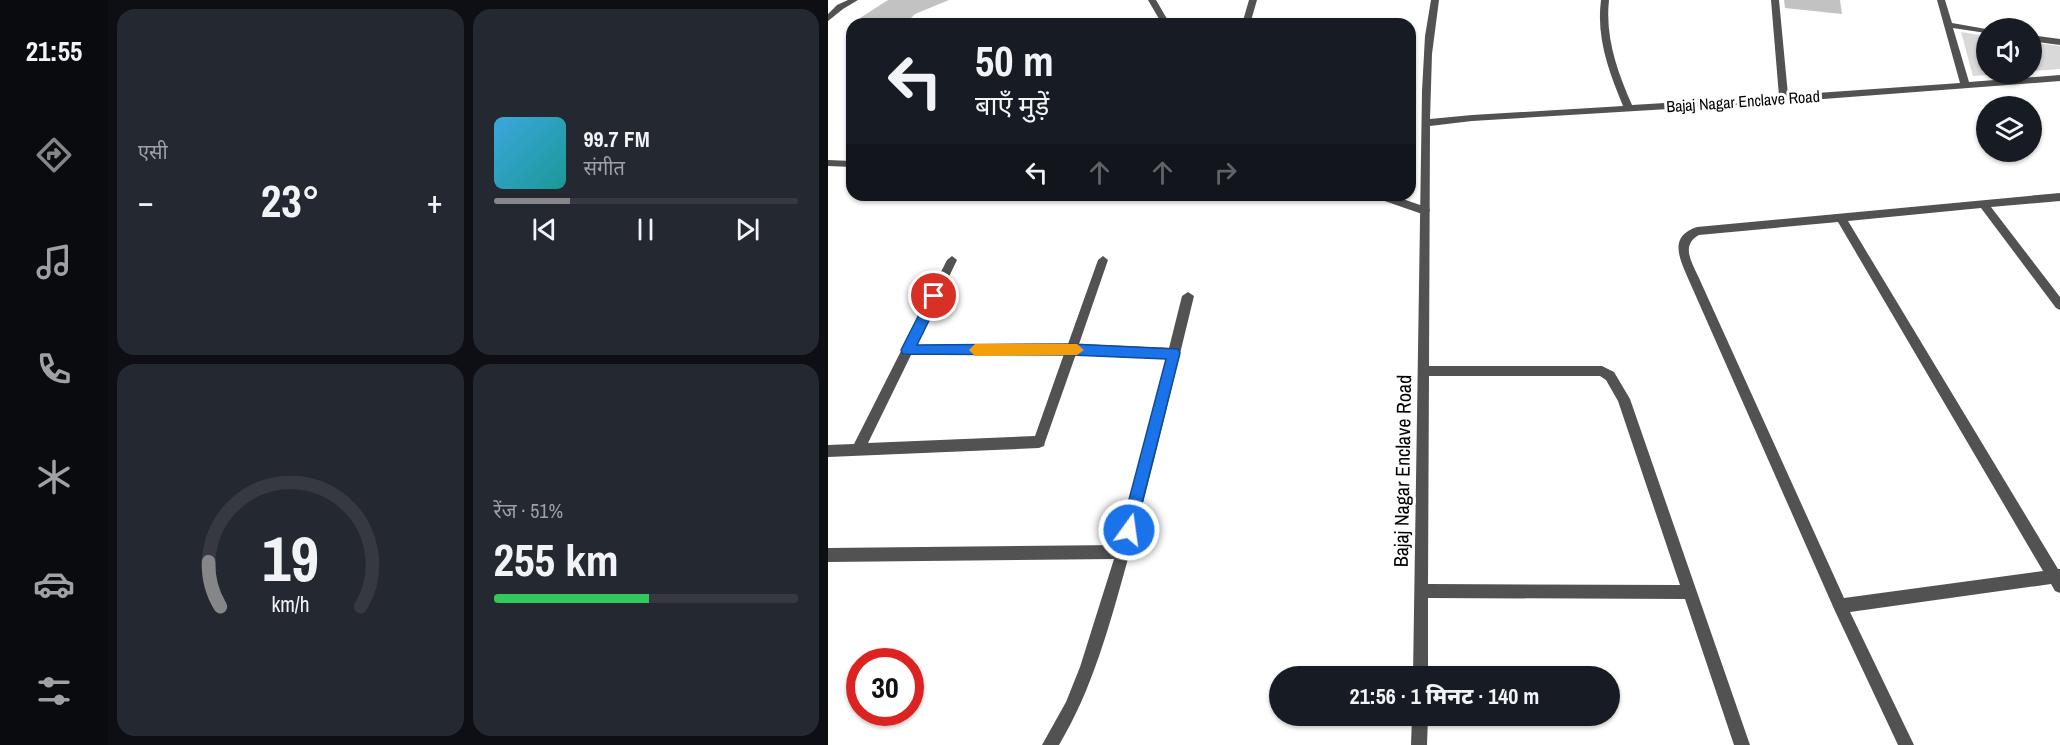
<!DOCTYPE html>
<html lang="hi">
<head>
<meta charset="utf-8">
<style>
	:root { --surface:#171b24; --page:#242831; --text:#f1f3f6; --muted:#9ea1a6; --line:#363941; --accent:#858687 }
	body { margin:0; font-family:"Archivo Narrow","Noto Sans Devanagari",sans-serif; background:var(--page); color:var(--text); height:100vh; display:flex; flex-direction:column; font-size:22px; white-space:nowrap }
	* { box-sizing:border-box; margin:0 }
	p { font-size:20px; color:var(--muted) }
	.icon { flex:none; width:33px; height:33px; fill:none; stroke:currentColor; stroke-width:2; stroke-linecap:round; stroke-linejoin:round }
	.map { position:relative; flex:1; overflow:hidden }
	.drawer { display:flex; flex-direction:column; gap:9px; padding:9px; background:#0d0f14; width:720px }
	.drawer>* { flex:none }
	.banner { position:absolute; left:18px; top:18px; width:570px; height:183px; border-radius:18px; box-shadow:0 2px 4px #0004; background:#171b24; color:var(--text); overflow:hidden }
	.controls { position:absolute; left:1148px; top:18px; display:grid; gap:12px }
	.controls a { display:grid; place-items:center; width:66px; height:66px; border-radius:50%; background:var(--surface); box-shadow:0 2px 4px #0004; font-size:30px }
	.speed { position:absolute; left:18px; top:648px; display:flex; gap:12px; font-size:30px; font-weight:700; text-align:center }
	.speed>* { display:grid; place-content:center; width:78px; height:78px; border-radius:50%; background:var(--surface); box-shadow:0 2px 4px #0004; line-height:1 }
	.speed .limit { border:9px solid #d22; background:#fff; color:#111 }
	.pin { position:absolute; display:grid; place-items:center; width:51px; height:51px; color:#fff; margin:-26px; border:3px solid #fff; border-radius:50%; box-shadow:0 2px 6px #0007 }
	.me { position:absolute; width:66px; margin:-33px; rotate:14deg; stroke-linejoin:round; filter:drop-shadow(0 0 4px #0008) }
	.turn { display:flex; align-items:center; gap:21px; height:126px; padding:0 30px; font-size:27px }
	.turn .icon { width:78px; height:78px; stroke-width:2.5 }
	.turn b { display:block; font-size:42px; line-height:51px }
	.lanes { display:flex; align-items:center; height:57px; padding:0 30px; background:#0003; justify-content:center; gap:30px; direction:ltr }
	.lanes .off { opacity:.35 }
	.big { font-size:45px; font-weight:800; line-height:1.1 }
	.drawer .widget { flex:1; display:flex; flex-direction:column; justify-content:center; gap:9px; min-width:0; padding:0 21px; border-radius:18px; background:var(--page) }
	.drawer .dial { align-items:center; gap:0 }
	.dial svg { height:156px; overflow:visible; fill:none; stroke:var(--line); stroke-width:7; stroke-linecap:round; text-anchor:middle }
	.dial text { fill:var(--text); stroke:none }
	.song { display:flex; align-items:center; gap:18px }
	.cover { width:72px; height:72px; border-radius:9px; background:linear-gradient(135deg,hsl(200 70% 55%),hsl(180 70% 35%)) }
	.played { height:6px; border-radius:3px; background:linear-gradient(90deg,var(--accent) 25%,var(--line) 25%) }
	.keys { display:flex; justify-content:space-around; direction:ltr }
	.heat { display:flex; justify-content:space-between; align-items:center; font-size:33px; direction:ltr }
	.charge { height:9px; border-radius:4px; background:linear-gradient(90deg,#34c759 51%,var(--line) 0) }
	.drawer .tiles { flex:1; display:grid; gap:9px; grid-template-columns:repeat(2,1fr) }
	.trip { position:absolute; left:441px; top:666px; width:351px; height:60px; border-radius:30px; background:var(--surface); box-shadow:0 2px 4px #0004; font-weight:800; line-height:60px; text-align:center }
	main { display:flex; flex:1; min-height:0 }
	.menu { display:flex; flex-direction:column; width:108px; justify-content:space-around; align-items:center; background:#090b0e; color:var(--muted) }
	.menu .icon { width:42px; height:42px }
	.menu .selected { color:var(--accent) }
	.menu b { font-size:27px; color:var(--text) }
	.map>svg:first-child { display:block }
	.green { fill:#d9d9d9 }
	.building { fill:#c2c2c2 }
	.lines { fill:none; stroke-linecap:round; stroke-linejoin:round }
	.lane { fill:#525252; fill-rule:evenodd }
	.street { fill:#525252; fill-rule:evenodd }
	.route { fill:#1a73e8; stroke:#114b97; stroke-width:1.5 }
	.slow { fill:#f59e0b }
	.labels { text-anchor:middle; dominant-baseline:central; stroke-width:6; stroke-linejoin:round; paint-order:stroke }
	.far-street-label { font-size:16px; fill:#000; stroke:#fff }
	.street-label { font-size:20px; fill:#000; stroke:#fff }
</style>
</head>
<body>
<main>
<nav class="menu">
<b>21:55</b>
<svg class="icon selected" aria-label="directions" viewBox="0 0 24 24"><path d="M12 3l9 9-9 9-9-9zM9 14v-3h6M13 9l2 2-2 2"/></svg>
<svg class="icon" aria-label="music" viewBox="0 0 24 24"><path d="M9 18V5l10-2v13"/><circle cx="6" cy="18" r="3"/><circle cx="16" cy="16" r="3"/></svg>
<svg class="icon" aria-label="phone" viewBox="0 0 24 24"><path d="M5 4h4l2 5-3 2q2 4 5 5l2-3 5 2v4C11 20 4 13 5 4z"/></svg>
<svg class="icon" aria-label="climate" viewBox="0 0 24 24"><path d="M12 3v18M4 7l16 10M4 17L20 7"/></svg>
<svg class="icon" aria-label="car" viewBox="0 0 24 24"><path d="M5 17H2v-5l4-1 3-4h7l3 4 3 1v5h-3M9 17h6M6 11h13"/><circle cx="7" cy="17" r="2"/><circle cx="17" cy="17" r="2"/></svg>
<svg class="icon" aria-label="filters" viewBox="0 0 24 24"><path d="M4 7h16M4 17h16"/><circle cx="9" cy="7" r="2"/><circle cx="15" cy="17" r="2"/></svg>
</nav>
<section class="drawer">
<div class="tiles">
<div class="widget"><p>एसी</p>
<div class="heat"><a>−</a><b class="big">23°</b><a>+</a></div>
</div>
<div class="widget">
<div class="song"><i class="cover"></i><div><b>99.7 FM</b><p>संगीत</p></div></div>
<div class="played"></div>
<div class="keys"><svg class="icon" aria-label="previous" viewBox="0 0 24 24"><path d="M18 5L8 12l10 7zM5 5v14"/></svg><svg class="icon" aria-label="pause" viewBox="0 0 24 24"><path d="M8 5v14M16 5v14"/></svg><svg class="icon" aria-label="next" viewBox="0 0 24 24"><path d="M6 5l10 7-10 7zM19 5v14"/></svg></div>
</div>
<div class="widget dial"><svg viewBox="0 0 100 80">
<path d="M14 69A42 42 0 1 1 86 69"/>
<path d="M14 69A42 42 0 0 1 8 46" stroke="#858687"/>
<text x="50" y="56" font-size="32" font-weight="700">19</text>
<text x="50" y="72" font-size="11">km/h</text>
</svg></div>
<div class="widget"><p>रेंज · 51%</p><b class="big">255 km</b><div class="charge"></div></div>
</div>
</section>
<div class="map">
<svg width="1232" height="745" viewBox="0 0 1232 745">
	<rect width="100%" height="100%" fill="#fff"/>
	<g class="green">
		<polygon points="1133,32 1158,36 1158,74 1173,74 1145,76"/>
		<polygon points="1203,42 1232,46 1232,69 1203,71"/>
	</g>
	<g class="building">
		<polygon points="60,0 121,0 87,14 77,24 58,24 32,18"/>
		<polygon points="956,0 1012,0 1014,14 957,8"/>
	</g>
	<g class="lines">
		<g class="lane">
			<polygon points="20,0 30,0 15,9 0,21 0,14 9,5"/>
			<polygon points="320,0 328,0 342,24 334,24"/>
			<polygon points="421,0 429,0 422,24 414,24"/>
			<polygon points="0,160 24,161 24,167 0,166"/>
			<polygon points="547,195 563,195 601,208 602,211 597,215 548,198"/>
		</g>
		<g class="street">
			<path d="M603 0H611L604 54 602 119 644 115 795 106C781 72 768 38 773 0H781C777 37 789 71 804 105L951 96 943 0H951L960 95 1132 83 1109 0H1117L1124 23 1158 29V33L1125 28 1141 82 1232 75V81L956 102 644 121 602 126 601 366H774L786 372 802 399 922 745H906L857 599 600 598V676H585L594 91 597 36ZM601 376H772L778 380 790 401 852 585 600 584Z"/>
			<polygon points="1203,35 1232,39 1232,45 1203,41"/>
			<path d="M1232 193V201L1163 207 1232 297V310L1228 308 1153 208 1020 221 1230 569H1232V593L1227 591 1223 584 1022 612 1086 745H1070L1007 611 859 276C850 255 842 236 869 227ZM1010 222 1215 571 1016 598 870 276C863 261 853 245 871 235Z"/>
			<path d="M124 256 129 260 88 345 240 344 270 260 275 256 280 260 251 344 341 348 354 296 360 292 366 296C344 386 323 477 298 566 281 627 264 690 231 745H214L238 702 252 667 286 559 0 562V548L290 545 339 358 248 354 217 442 216 446 211 448 0 457V445L26 444 119 260ZM236 354 207 436 40 443 83 355Z"/>
			<polygon points="584,716 600,716 599,745 583,745"/>
		</g>
	</g>
	<polygon class="route" points="106,291 113,296 89,345 243,344 350,349 352,353 306,535 301,537 295,535 293,530 338,359 243,355 75,354 73,350 75,346 102,293"/>
	<polygon class="slow" points="147,344 249,344 256,350 249,355 147,356 141,350"/>
	<g class="labels">
		<g class="far-street-label">
			<text transform="translate(915 101) rotate(-4)">Bajaj Nagar Enclave Road</text>
		</g>
		<g class="street-label">
			<text transform="translate(574 471) rotate(-89)">Bajaj Nagar Enclave Road</text>
		</g>
	</g>
</svg>
<div class="controls">
<a><svg class="icon" aria-label="sound" viewBox="0 0 24 24"><path d="M4 9h4l5-4v14l-5-4H4zM17 9q2 3 0 6"/></svg></a>
<a><svg class="icon" aria-label="layers" viewBox="0 0 24 24"><path d="M12 4l9 5-9 5-9-5zM3 14l9 5 9-5"/></svg></a>
</div>
<div class="speed"><div class="limit">30</div></div>
<div class="pin" style="left:106px;top:296px;background:#d93025"><svg class="icon" aria-label="arrive" viewBox="0 0 24 24"><path d="M6 21V4h12l-3 4 3 4H6"/></svg></div>
<svg class="me" style="left:301px;top:530px" viewBox="-20 -20 40 40"><circle r="17" fill="#1a73e8" stroke="#fff" stroke-width="3"/><path d="M0-11L8 9 0 5-8 9z" fill="#fff"/></svg>
<div class="trip">21:56 · 1 मिनट · 140 m</div>
<div class="banner">
<div class="turn"><svg class="icon" aria-label="left" viewBox="0 0 24 24"><path d="M17 20v-9H6M10 6l-5 5 5 5"/></svg><div><b>50 m</b>बाएँ मुड़ें</div></div>
<div class="lanes"><svg class="icon" aria-label="left" viewBox="0 0 24 24"><path d="M17 20v-9H6M10 6l-5 5 5 5"/></svg><svg class="icon off" aria-label="ahead" viewBox="0 0 24 24"><path d="M12 20V5M6 11l6-6 6 6"/></svg><svg class="icon off" aria-label="ahead" viewBox="0 0 24 24"><path d="M12 20V5M6 11l6-6 6 6"/></svg><svg class="icon off" aria-label="right" viewBox="0 0 24 24"><path d="M7 20v-9h11M14 6l5 5-5 5"/></svg></div>
</div>
</div>
</main>
</body>
</html>
